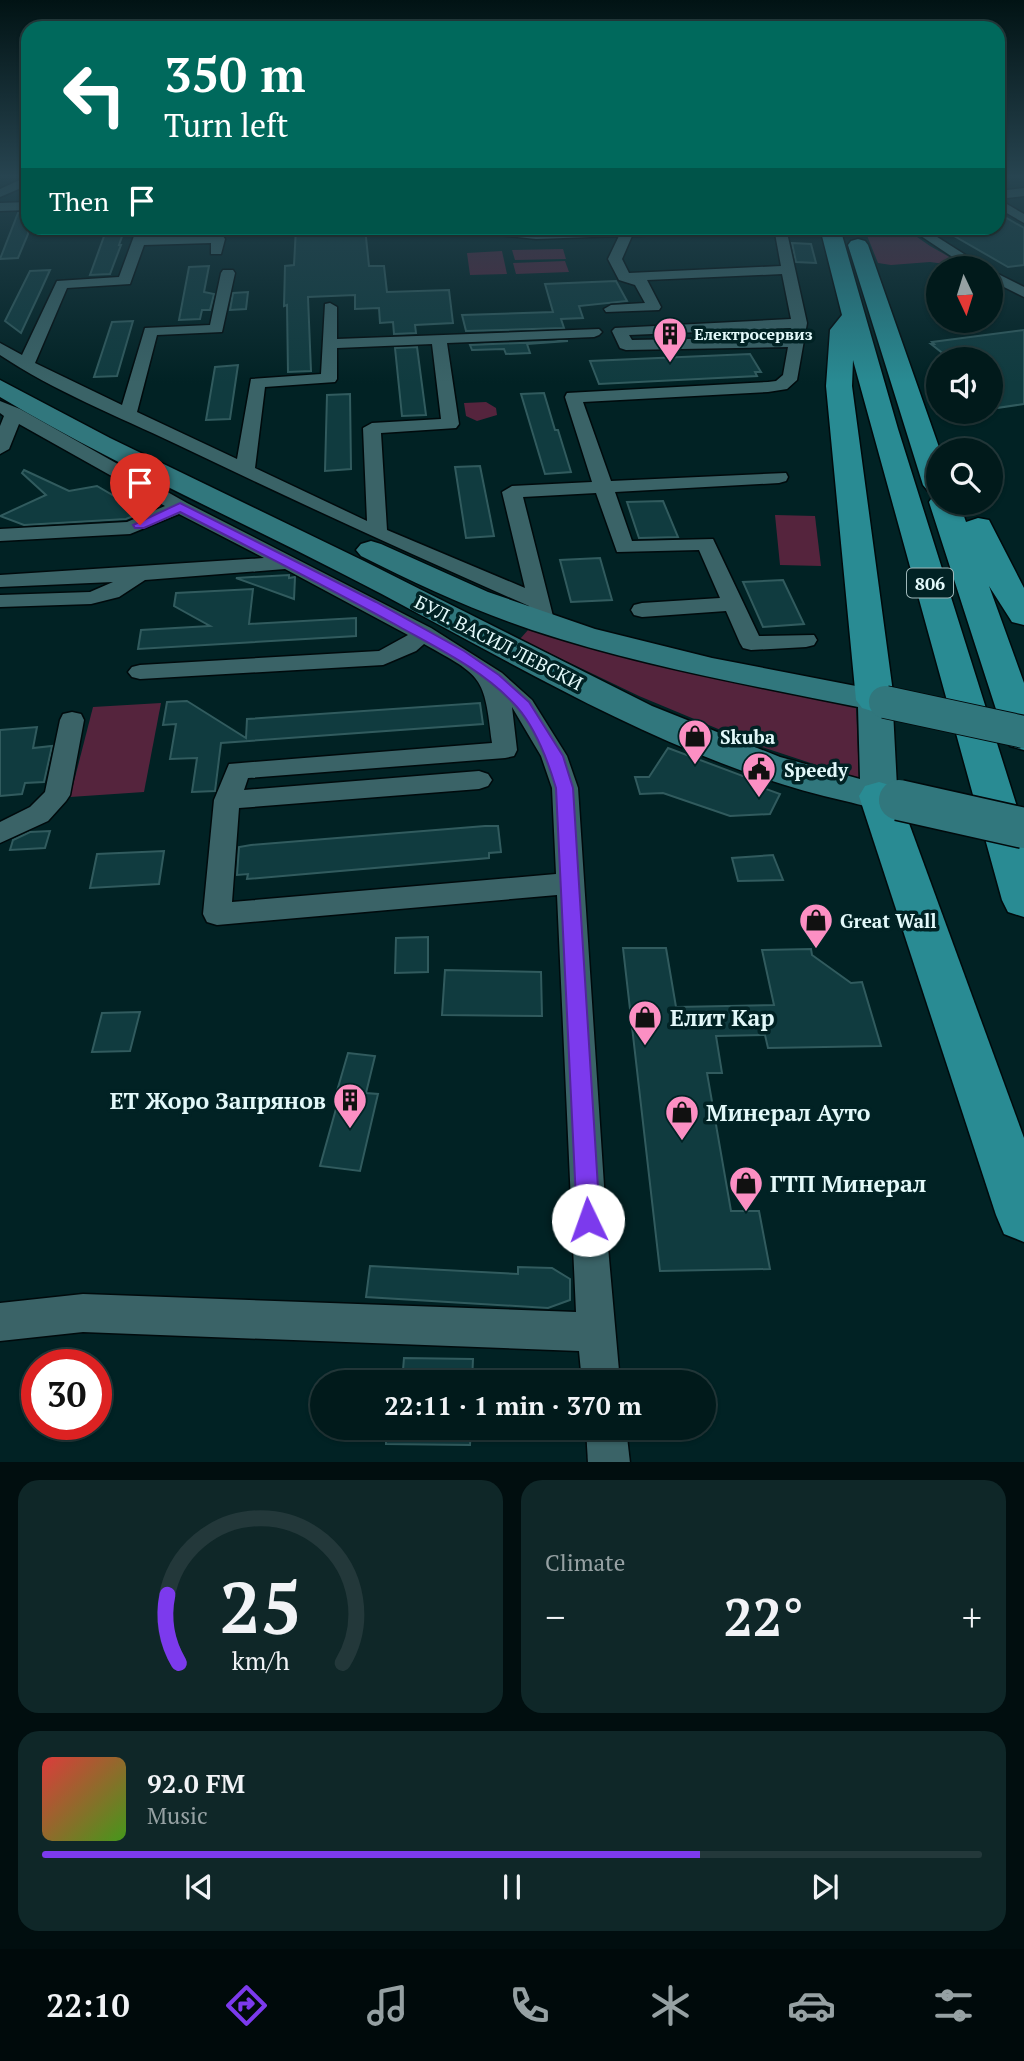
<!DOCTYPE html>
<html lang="en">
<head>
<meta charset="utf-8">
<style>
	:root { --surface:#011a1b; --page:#0f2728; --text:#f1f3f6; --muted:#96a1a3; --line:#23383a; --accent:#7c3aed }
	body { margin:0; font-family:"PT Serif",serif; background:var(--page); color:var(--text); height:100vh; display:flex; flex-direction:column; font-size:26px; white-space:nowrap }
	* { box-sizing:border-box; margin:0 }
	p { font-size:23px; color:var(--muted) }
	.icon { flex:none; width:38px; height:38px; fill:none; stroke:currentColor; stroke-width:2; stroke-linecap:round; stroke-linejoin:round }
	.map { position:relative; height:1462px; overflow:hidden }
	.panel { display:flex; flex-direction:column; gap:18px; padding:18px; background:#010e0f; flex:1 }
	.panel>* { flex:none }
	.banner { position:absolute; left:21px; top:21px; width:984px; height:214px; border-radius:21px; box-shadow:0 2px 5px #0004,0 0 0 2px var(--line); background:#00695c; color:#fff; overflow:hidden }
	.needle { width:46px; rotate:176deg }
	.tools { position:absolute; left:926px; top:256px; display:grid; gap:14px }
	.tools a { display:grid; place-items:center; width:77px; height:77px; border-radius:50%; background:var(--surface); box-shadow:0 2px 5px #0004,0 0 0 2px var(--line); font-size:35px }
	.speed { position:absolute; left:21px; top:1349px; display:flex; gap:14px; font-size:35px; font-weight:700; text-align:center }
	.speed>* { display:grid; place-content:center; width:91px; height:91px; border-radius:50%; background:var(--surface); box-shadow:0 2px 5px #0004,0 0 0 2px var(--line); line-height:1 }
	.speed .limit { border:10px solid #d22; background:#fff; color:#111 }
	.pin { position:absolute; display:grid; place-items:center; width:60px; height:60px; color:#fff; margin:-72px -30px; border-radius:50% 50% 50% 0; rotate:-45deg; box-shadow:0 0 7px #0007 }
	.pin .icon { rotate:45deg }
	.me { position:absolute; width:77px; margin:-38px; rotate:357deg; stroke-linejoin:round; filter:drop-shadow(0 0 5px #0008) }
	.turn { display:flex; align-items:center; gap:24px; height:147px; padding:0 28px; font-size:32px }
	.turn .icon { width:91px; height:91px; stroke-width:2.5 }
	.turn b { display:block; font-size:49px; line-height:60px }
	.then { display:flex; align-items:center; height:66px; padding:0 28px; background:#0003; gap:14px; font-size:26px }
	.big { font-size:52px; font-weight:600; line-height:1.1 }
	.panel .tile { flex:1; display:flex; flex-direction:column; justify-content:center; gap:10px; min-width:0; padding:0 24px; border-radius:21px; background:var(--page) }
	.panel .dial { align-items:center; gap:0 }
	.dial svg { height:182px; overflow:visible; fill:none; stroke:var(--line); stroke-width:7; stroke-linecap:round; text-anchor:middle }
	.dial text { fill:var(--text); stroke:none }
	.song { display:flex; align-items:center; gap:21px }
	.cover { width:84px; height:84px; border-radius:10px; background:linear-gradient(135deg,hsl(0 70% 55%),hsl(100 70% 35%)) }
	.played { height:7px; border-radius:4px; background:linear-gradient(90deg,var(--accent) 70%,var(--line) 70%) }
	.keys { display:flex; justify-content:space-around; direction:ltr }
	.heat { display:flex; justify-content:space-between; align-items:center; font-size:38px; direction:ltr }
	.panel .tiles { flex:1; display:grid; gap:18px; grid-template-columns:1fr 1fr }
	.tile:last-child { grid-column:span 2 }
	.trip { position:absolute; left:310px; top:1370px; width:406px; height:70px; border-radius:35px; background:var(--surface); box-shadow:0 2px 5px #0004,0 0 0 2px var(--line); font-weight:600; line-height:70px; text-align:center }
	.tabs { display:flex; height:112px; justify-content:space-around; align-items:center; background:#000a0b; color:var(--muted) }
	.tabs .icon { width:49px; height:49px }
	.tabs .selected { color:var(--accent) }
	.tabs b { font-size:32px; color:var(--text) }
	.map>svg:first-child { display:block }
	.green { fill:#55243d }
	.building { fill:#103b3f; stroke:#315b5e; stroke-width:2 }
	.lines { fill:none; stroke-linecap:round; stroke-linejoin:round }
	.minor-casing { stroke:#000a0c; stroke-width:3 }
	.secondary-casing { stroke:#000a0c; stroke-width:3 }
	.primary-casing { stroke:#000a0c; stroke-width:3 }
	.minor { fill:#3a6367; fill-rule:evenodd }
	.secondary { fill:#31777d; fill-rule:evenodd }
	.primary { fill:#298b93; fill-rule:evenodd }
	.secondary-bridge-far1-casing { stroke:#000a0c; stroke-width:34; stroke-linecap:butt }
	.secondary-bridge-casing { stroke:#000a0c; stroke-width:43; stroke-linecap:butt }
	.secondary-bridge-far1 { stroke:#31777d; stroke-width:32 }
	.secondary-bridge { stroke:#31777d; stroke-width:40 }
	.route { fill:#7c3aed; stroke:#51269a; stroke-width:2 }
	.labels { text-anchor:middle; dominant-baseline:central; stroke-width:7; stroke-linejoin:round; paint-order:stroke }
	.far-poi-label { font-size:16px; font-weight:bold; fill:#e3f9fa; stroke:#012224; text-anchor:start }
	.shield { fill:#012224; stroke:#9fb8ba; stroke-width:2 }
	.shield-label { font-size:18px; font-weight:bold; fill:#e3f9fa }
	.street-label { font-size:19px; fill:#e3f9fa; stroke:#012224 }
	.poi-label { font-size:19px; font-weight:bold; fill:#e3f9fa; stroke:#012224; text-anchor:start }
	.near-poi-label { font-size:23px; font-weight:bold; fill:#e3f9fa; stroke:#012224; text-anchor:start }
</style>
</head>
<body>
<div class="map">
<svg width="1024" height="1463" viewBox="0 0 1024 1463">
	<rect width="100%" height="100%" fill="#012224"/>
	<g class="green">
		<polygon points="864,228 904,228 930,246 967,267 930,262 891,265 878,263"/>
		<polygon points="563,249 566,259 515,260 512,250"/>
		<polygon points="502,251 507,274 470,275 467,253"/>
		<polygon points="565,261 569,272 516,274 513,263"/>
		<polygon points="486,402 496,408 497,415 477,421 466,416 464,403"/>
		<polygon points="775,515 815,516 821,566 780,565"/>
		<polygon points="528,630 856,707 859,779 759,746 639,696 520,639"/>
		<polygon points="161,703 144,792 70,797 93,707"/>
	</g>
	<g class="building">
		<polygon points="18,213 28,213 28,234 18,258 0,259"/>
		<polygon points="998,213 1024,228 1024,265 1008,267 949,233 998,229"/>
		<polygon points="107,228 125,228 119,245 121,245 110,274 90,275"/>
		<polygon points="296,228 365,228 369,266 384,266 387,292 449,290 453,323 415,325 416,333 394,334 393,322 380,323 379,308 355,309 355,295 308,297 311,371 288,372 287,305 284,306 285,266 294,265"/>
		<polygon points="792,243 811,244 816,263 796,262"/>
		<polygon points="209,266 204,292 214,294 210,310 202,310 200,319 179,320 189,267"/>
		<polygon points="50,270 41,290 21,333 5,321 30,271"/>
		<polygon points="616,281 627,301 579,306 583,318 561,319 564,328 466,331 462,315 553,312 545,284"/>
		<polygon points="248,292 246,309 230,310 233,293"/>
		<polygon points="133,321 117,376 94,377 112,322"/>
		<polygon points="1024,330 1024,404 990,409 990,359 950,359 931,344 934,344 932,342"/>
		<polygon points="568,341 527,344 530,353 506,354 504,349 472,350 470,345"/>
		<polygon points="417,347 426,415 402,416 395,348"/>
		<polygon points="750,354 761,372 755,372 757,376 599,384 590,361"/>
		<polygon points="238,365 230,419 206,420 215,367"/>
		<polygon points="544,393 555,430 558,430 571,472 545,474 521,394"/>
		<polygon points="350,394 351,469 325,471 327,395"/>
		<polygon points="480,466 494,536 466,538 455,467"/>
		<polygon points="24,470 69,491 97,486 116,497 130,490 158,506 126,519 24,525 0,516 46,495 22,473"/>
		<polygon points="663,501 678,537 639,538 627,502"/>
		<polygon points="600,558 612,600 571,602 560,560"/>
		<polygon points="289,575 289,578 295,577 294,599 236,578"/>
		<polygon points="783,580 804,624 763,627 743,582"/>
		<polygon points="253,589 249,624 356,618 356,636 138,649 141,630 210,626 174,606 176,593"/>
		<polygon points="187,701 246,738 247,719 480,703 483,724 221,743 215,791 192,792 197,758 170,759 176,724 163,725 167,702"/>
		<polygon points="37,727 33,748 52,746 44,782 25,783 22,794 0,796 0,730"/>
		<polygon points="668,748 759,782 758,786 780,794 770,814 730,816 663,793 640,794 635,777 649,777"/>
		<polygon points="485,826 498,826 501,852 489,853 489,858 247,879 248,874 237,875 239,847 251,845"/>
		<polygon points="50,831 45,848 10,850 13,840 30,832"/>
		<polygon points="164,851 159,884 90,888 97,854"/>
		<polygon points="773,855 783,880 738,881 732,858"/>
		<polygon points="428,937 428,972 395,973 396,938"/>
		<polygon points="623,948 666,948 676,1007 774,1005 762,950 811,949 812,955 851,983 862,982 881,1046 768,1048 765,1035 716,1036 722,1073 707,1073 731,1211 759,1211 770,1269 660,1271"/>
		<polygon points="445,970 541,972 542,1016 442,1015"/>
		<polygon points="140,1012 130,1051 92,1052 102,1013"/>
		<polygon points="348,1053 375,1056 366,1093 378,1094 360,1171 320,1166 341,1091 337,1091"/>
		<polygon points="370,1266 518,1274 518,1267 552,1268 570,1279 570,1300 548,1308 366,1297"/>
		<polygon points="404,1358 473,1359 472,1382 402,1382"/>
		<polygon points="386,1428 471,1428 470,1445 386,1444"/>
	</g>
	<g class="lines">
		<g class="minor-casing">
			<g id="minor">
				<polygon points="24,178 28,178 28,185 0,197 0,189"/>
				<polygon points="1024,188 1024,196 998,199 998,191"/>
				<polygon points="998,199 1024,214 1024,223 998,208"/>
				<polygon points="28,202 28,210 0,211 0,203"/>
				<path d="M137 228H149L147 237 223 236 225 239 221 254H211V243L144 245 130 284 67 288 35 363 122 405 145 328 210 325 221 273 223 270H233L235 273 222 332 157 335 137 412 237 459 251 379 321 374 325 304 330 303 337 307V339L599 329 602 332 599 335 594 337 447 343 459 424 456 428 381 433 387 530 525 588 502 492 512 486 592 482 565 397 567 393 768 382 776 381 783 375 788 347 626 350 620 348 612 331 615 328 791 319 782 274 647 280 661 307 659 310 606 312 604 309 611 305 645 303 635 285 619 280 608 259 619 236 536 239 471 232 465 228 536 231 763 228 757 232 632 236 622 259 629 273 781 266 774 228H786L807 323 797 380 787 389 768 392 583 402 611 481 786 473 788 477 786 481 779 483 615 492 632 541 713 539 759 636 814 635 817 640 814 645 806 647 751 650 743 648 740 643 726 611 642 617 634 615 631 610 634 605 642 603 720 598 699 550 617 552 596 493 523 497 555 624 552 629H536L529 606C410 554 293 500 176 444 117 416 54 391 0 355V343L22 355 57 281 119 277ZM791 328 789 337 632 340 629 335ZM432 344 441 419 372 423 363 428 367 521 255 468 265 387 335 382 337 379V348Z"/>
				<polygon points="909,228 923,228 986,268 969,268"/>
				<polygon points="990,270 1024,287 1024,297 990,280"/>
				<path d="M0 401 20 409 187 503 431 628 502 673 532 700 567 756 578 788 608 1247 620 1382H582L579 1351 83 1332 0 1341V1303L83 1294 576 1312 557 895 217 925 207 922 203 914 214 800 229 764 492 743C484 675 483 677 424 644L416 651 383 665 140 679 132 677 128 672 132 667 140 665 379 651 408 635 285 569 145 580 119 597 91 604 0 607V595L90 592 113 582 0 587V575L264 558 179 514 130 534 0 541V529L127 522 165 506 19 424 9 449 0 454V426L4 416 0 413ZM512 707 541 756 552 788 556 874 232 902 239 808 479 789 488 786 492 780 488 774 479 771 244 790 248 778 505 758 514 756 517 750Z"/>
				<polygon points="72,712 81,714 84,720 70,795 66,801 48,821 0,843 0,822 30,807 45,792 60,720 63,714"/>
				<polygon points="586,1428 626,1428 630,1463 588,1463"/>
			</g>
		</g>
		<g class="secondary-casing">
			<path id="secondary" d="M0 380 110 438 364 561 652 706 780 757 860 779 858 707C749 685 638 665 532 630 473 610 416 584 361 556L356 550 361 544 371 541 381 544 488 592 595 629 712 658 897 694 902 702 897 710 893 711 897 787 912 791 918 800 912 809C890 815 867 806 845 801 663 760 503 655 339 572 226 514 109 462 0 397Z"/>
		</g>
		<g class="primary-casing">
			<g id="primary">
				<polygon points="820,228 840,228 898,429 1024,829 1024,917 1008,912 1002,900 853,360 852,386 894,700 888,708 875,712 862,708 856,700 826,386 830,330 842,315"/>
				<polygon points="858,239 865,241 868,245 940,450 938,450 938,494 928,491 923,485 848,245 851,241"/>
				<polygon points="938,494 938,502 959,502 966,522 978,518 989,520 1024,588 1024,625 1012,622 989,586 1024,683 1024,750 1010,746 1005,737 929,502 933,496"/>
				<polygon points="879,782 893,786 899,796 1024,1138 1024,1242 1004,1234 996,1215 859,796 865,786"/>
			</g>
		</g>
		<use href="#minor" class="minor"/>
		<use href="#secondary" class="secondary"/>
		<use href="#primary" class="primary"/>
		<g class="secondary-bridge-far1-casing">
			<polyline id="secondary-bridge-far1" points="885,702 1024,732"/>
		</g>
		<g class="secondary-bridge-casing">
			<polyline id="secondary-bridge" points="899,800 1024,828"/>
		</g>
		<use href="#secondary-bridge-far1" class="secondary-bridge-far1"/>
		<use href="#secondary-bridge" class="secondary-bridge"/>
	</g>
	<linearGradient id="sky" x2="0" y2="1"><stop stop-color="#011314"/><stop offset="0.46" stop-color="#274450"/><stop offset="1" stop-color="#274450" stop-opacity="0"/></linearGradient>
	<rect width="1024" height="383" fill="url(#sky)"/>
	<path class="route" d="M180 503 376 602 464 651 499 675 529 702 563 756 573 788 600 1220 596 1227 588 1231 580 1227 577 1220 556 788C548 761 536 729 517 707 485 671 439 649 398 626 326 586 253 549 180 512L144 528H135L133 525Z"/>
	<defs>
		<g id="building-pin" transform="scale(1.75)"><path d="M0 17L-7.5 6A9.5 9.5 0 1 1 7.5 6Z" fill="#fc8fc3" stroke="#012224"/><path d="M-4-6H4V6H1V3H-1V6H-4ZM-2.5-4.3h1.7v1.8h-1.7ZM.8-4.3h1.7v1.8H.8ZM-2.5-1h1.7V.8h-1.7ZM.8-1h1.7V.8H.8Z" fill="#111"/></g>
		<g id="shop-pin" transform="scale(1.75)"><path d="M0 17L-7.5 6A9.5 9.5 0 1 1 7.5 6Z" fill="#fc8fc3" stroke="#012224"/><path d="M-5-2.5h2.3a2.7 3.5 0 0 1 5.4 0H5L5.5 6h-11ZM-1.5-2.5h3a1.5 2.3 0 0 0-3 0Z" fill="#111"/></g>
		<g id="civic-pin" transform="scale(1.75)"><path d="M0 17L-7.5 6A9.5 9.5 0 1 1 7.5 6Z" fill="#fc8fc3" stroke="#012224"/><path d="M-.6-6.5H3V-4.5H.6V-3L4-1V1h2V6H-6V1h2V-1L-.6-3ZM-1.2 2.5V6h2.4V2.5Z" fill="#111"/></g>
	</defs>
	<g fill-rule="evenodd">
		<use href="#building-pin" x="670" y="334"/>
		<use href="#shop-pin" x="695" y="736"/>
		<use href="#civic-pin" x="759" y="769"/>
		<use href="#shop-pin" x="816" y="920"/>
		<use href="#shop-pin" x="645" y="1017"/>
		<use href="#building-pin" x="350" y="1100"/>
		<use href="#shop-pin" x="682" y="1112"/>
		<use href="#shop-pin" x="746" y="1183"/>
	</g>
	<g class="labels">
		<g class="far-poi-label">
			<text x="694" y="334">Електросервиз</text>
		</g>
		<rect class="shield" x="907" y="568.5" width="46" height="29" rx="5"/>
		<g class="shield-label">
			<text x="930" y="583">806</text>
		</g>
		<g class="street-label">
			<text transform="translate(499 642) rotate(27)">БУЛ. ВАСИЛ ЛЕВСКИ</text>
		</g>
		<g class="poi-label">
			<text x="720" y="736">Skuba</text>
			<text x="784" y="769">Speedy</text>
			<text x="840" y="920">Great Wall</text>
		</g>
		<g class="near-poi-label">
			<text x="670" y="1017">Елит Кар</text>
			<text x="326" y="1100" text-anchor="end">ЕТ Жоро Запрянов</text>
			<text x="706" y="1112">Минерал Ауто</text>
			<text x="770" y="1183">ГТП Минерал</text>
		</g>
	</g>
</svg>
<div class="tools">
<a><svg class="needle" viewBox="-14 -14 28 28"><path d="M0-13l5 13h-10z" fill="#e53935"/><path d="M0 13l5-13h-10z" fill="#96a1a3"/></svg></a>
<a><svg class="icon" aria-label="sound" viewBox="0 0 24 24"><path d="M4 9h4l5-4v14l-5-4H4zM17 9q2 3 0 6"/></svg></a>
<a><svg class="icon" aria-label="search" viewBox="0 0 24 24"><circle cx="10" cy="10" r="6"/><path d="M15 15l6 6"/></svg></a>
</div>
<div class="speed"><div class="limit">30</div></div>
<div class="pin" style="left:140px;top:525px;background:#d93025"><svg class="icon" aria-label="arrive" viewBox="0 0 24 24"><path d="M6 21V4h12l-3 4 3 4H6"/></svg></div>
<svg class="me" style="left:588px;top:1220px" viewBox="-20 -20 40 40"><circle r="19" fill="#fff"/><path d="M0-13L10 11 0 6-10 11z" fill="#7c3aed"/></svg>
<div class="trip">22:11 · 1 min · 370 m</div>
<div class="banner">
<div class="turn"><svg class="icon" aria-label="left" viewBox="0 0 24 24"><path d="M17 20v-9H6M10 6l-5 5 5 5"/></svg><div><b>350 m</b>Turn left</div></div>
<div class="then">Then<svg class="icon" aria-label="arrive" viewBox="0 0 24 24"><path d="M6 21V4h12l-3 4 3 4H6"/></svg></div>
</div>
</div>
<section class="panel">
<div class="tiles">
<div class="tile dial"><svg viewBox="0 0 100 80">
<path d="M14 69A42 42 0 1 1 86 69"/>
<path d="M14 69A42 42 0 0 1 9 39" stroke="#7c3aed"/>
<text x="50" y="56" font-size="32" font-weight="700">25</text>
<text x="50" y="72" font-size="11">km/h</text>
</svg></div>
<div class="tile"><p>Climate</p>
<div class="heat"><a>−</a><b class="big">22°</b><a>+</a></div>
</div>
<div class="tile">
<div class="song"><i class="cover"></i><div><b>92.0 FM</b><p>Music</p></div></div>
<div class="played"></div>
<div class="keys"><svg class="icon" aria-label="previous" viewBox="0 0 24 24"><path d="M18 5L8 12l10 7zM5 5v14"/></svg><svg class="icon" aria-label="pause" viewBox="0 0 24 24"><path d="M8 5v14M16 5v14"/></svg><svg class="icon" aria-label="next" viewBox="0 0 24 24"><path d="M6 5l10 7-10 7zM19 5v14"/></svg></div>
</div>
</div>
</section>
<nav class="tabs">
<b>22:10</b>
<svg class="icon selected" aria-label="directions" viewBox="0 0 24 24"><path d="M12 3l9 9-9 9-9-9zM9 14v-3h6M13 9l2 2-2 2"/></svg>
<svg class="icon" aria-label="music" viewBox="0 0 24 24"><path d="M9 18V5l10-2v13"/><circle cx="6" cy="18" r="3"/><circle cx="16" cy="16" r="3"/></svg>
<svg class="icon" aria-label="phone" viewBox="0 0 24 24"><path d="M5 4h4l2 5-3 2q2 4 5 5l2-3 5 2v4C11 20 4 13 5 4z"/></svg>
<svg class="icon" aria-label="climate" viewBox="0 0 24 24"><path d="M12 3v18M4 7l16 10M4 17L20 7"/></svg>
<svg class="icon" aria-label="car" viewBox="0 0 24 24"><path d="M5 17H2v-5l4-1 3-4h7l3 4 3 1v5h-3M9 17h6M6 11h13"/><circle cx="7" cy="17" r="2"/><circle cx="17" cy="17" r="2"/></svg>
<svg class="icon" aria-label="filters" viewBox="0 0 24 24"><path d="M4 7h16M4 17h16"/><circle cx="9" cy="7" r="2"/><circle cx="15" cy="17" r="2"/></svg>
</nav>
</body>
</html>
